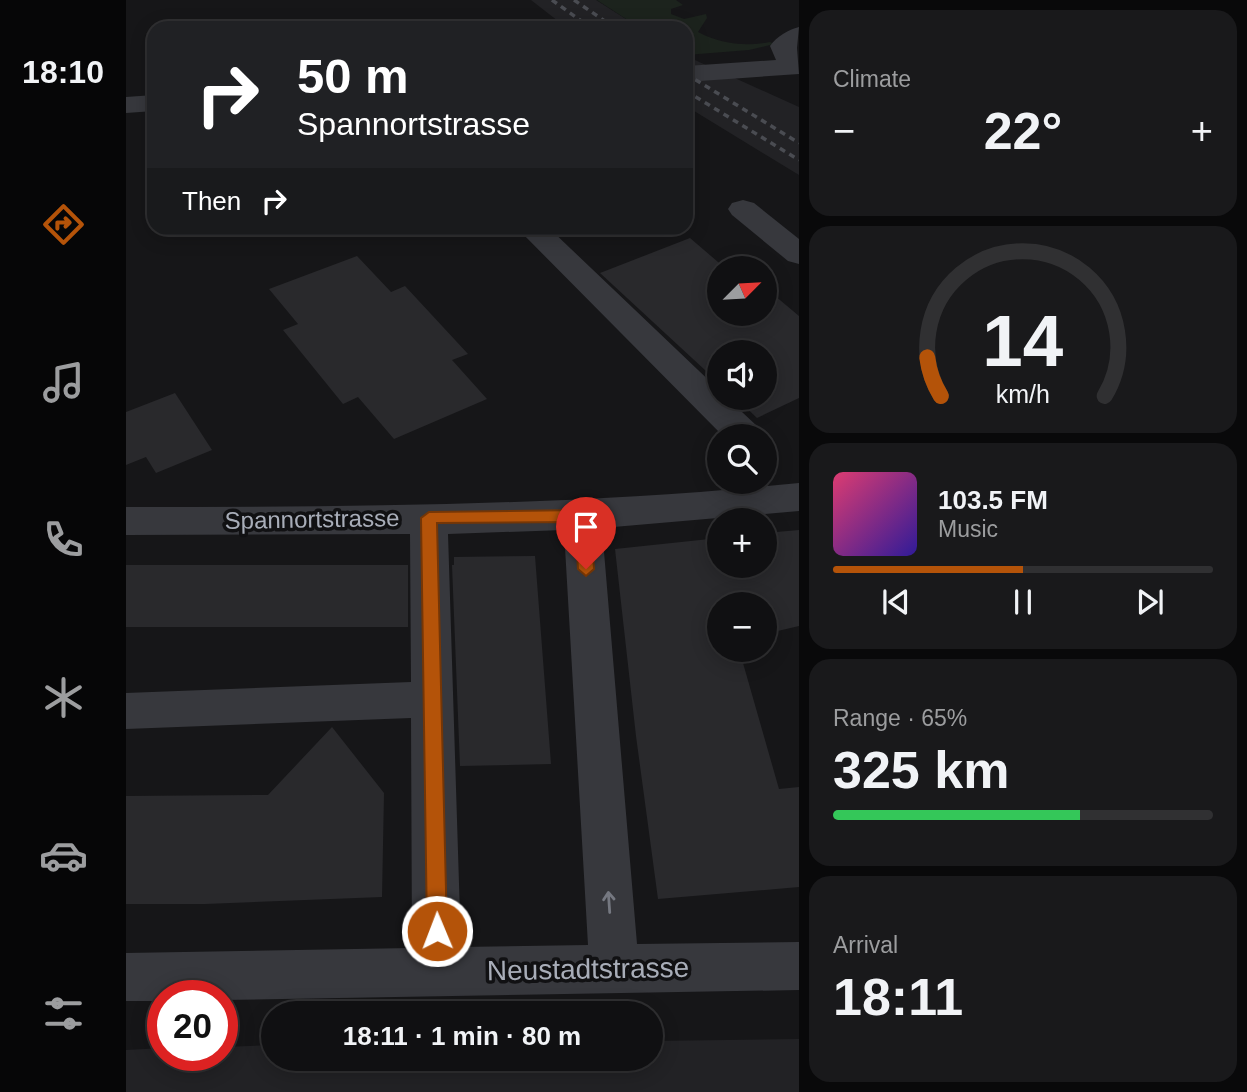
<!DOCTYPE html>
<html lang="en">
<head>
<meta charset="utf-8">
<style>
	:root { --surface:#101012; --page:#19191b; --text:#f1f3f6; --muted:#9c9d9f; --line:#303032; --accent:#b45309 }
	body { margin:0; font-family:Arial,sans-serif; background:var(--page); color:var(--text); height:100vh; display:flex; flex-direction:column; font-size:26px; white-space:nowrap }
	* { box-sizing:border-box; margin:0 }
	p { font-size:23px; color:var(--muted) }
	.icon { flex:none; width:38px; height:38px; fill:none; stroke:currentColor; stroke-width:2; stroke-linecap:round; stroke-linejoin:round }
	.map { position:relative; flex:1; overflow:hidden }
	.sheet { display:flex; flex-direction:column; gap:10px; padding:10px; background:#09090a; width:448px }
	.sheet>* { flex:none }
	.hud { position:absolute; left:21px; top:21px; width:546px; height:214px; border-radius:21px; box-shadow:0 4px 18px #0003,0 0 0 2px var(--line); background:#202124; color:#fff; overflow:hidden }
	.needle { width:46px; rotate:66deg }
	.controls { position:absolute; left:581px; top:256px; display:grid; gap:14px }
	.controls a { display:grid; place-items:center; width:70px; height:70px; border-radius:50%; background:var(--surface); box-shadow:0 4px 18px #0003,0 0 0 2px var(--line); font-size:35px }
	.speed { position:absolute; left:21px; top:980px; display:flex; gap:14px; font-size:35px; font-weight:700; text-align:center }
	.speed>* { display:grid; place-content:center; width:91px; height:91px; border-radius:50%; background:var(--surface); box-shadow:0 4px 18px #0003,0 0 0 2px var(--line); line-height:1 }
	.speed .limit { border:10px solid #d22; background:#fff; color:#111 }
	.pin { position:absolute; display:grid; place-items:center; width:60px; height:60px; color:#fff; margin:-72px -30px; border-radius:50% 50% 50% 0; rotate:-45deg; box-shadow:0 0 7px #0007 }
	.pin .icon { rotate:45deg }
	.me { position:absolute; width:77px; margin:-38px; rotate:359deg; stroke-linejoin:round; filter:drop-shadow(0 0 5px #0008) }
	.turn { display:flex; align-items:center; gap:24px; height:147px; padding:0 35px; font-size:32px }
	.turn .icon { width:91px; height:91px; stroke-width:2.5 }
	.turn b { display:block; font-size:49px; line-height:60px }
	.then { display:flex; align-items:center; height:66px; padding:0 35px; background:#0003; gap:14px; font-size:26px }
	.big { font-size:52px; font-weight:700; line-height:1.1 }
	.sheet .widget { flex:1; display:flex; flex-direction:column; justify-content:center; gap:10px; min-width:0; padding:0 24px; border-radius:21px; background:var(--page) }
	.sheet .dial { align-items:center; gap:0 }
	.dial svg { height:182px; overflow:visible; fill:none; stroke:var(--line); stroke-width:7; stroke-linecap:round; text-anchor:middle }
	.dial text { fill:var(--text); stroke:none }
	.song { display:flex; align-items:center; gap:21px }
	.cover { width:84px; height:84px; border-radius:10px; background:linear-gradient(135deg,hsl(340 70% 55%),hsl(250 70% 35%)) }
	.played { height:7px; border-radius:4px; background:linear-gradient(90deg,var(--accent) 50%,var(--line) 50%) }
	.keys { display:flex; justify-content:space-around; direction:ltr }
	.heat { display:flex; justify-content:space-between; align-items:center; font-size:38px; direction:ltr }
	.charge { height:10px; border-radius:5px; background:linear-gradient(90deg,#34c759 65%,var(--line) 0) }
	.trip { position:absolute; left:135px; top:1001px; width:402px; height:70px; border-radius:35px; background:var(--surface); box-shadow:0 4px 18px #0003,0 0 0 2px var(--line); font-weight:700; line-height:70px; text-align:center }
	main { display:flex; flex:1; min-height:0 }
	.dock { display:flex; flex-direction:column; width:126px; justify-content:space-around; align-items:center; background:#060607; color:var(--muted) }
	.dock .icon { width:49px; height:49px }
	.dock .on { color:var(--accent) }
	.dock b { font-size:32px; color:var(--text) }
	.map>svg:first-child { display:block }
	.built { fill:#222225 }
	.green { fill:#1c231d }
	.building { fill:#29292c }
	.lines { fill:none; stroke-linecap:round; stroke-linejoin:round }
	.minor { fill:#37383d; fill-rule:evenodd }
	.rail { stroke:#4a4c52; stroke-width:3.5; stroke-dasharray:6 5; stroke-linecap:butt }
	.oneway { stroke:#757881 }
	.route { fill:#b45309; stroke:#753606; stroke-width:2 }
	.labels { text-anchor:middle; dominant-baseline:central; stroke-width:7; stroke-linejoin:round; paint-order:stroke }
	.street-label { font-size:24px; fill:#a8adb8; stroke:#111113 }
	.near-street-label { font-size:28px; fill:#a8adb8; stroke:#111113 }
</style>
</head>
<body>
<main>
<nav class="dock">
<b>18:10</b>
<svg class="icon on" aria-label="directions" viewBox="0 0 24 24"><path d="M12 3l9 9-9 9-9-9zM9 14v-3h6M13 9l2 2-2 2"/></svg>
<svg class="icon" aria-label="music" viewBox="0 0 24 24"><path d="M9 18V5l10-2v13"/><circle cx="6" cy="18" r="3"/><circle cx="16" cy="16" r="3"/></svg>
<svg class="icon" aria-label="phone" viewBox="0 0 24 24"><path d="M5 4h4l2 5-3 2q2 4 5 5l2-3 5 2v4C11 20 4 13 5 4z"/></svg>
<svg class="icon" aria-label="climate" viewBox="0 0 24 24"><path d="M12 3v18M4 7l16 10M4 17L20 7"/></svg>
<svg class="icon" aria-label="car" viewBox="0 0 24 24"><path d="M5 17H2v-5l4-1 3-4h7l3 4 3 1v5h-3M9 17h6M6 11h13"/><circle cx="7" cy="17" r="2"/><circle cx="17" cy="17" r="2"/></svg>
<svg class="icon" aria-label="filters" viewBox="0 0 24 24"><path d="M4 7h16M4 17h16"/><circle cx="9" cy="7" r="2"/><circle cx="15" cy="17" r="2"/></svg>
</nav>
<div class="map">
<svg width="673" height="1092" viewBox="0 0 673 1092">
	<rect width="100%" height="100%" fill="#161618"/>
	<g class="built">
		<polygon points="405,0 470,0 514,28 441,28"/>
		<polygon points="560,56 673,107 673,175 560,106"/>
		<polygon points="673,1039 673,1092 0,1092 0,1050 37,1048 37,1055 96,1055 96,1047 147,1045 147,1059 525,1059 525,1041"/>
	</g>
	<path class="green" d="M471 0H550L557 5 545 9V14L558 19 580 14 581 18 572 32C595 44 619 47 644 42L648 44 623 50 560 55V28H514Z"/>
	<g class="building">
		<polygon points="564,238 599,268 593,268 593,313 639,313 639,292 642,290 673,316 673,398 631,418 609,397 639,397 639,352 593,352 593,383 474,273"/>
		<polygon points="231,256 265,292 279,286 342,354 326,360 361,399 268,439 232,397 217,404 157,330 172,324 143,289"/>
		<polygon points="49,393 86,450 30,473 20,457 0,465 0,412"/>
		<polygon points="673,530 673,626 639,634 639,604 593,604 593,649 613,649 653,789 673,787 673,887 532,899 510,736 489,549 593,538 593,565 639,565 639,533"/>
		<polygon points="409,556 425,764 334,766 326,565 328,565 328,557"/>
		<rect x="0" y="565" width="282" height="62"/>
		<polygon points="206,727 258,793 256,897 79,904 0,904 0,796 142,795"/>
	</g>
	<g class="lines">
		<g class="minor">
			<path d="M673 27 671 48 673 74 560 82V66L650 60 644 46C651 36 662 30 673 27Z"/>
			<polygon points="28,95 28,111 0,113 0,97"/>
			<polygon points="617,200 628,203 673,239 673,264 662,261 606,215 602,209 606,203"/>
			<polygon points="391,228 423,228 593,390 593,397 600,397 632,427 637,436 597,436"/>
			<path d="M673 483V511L476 528 511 944 673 942V990L96 1000V996H37V1001H0V953L286 948 285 718 0 729V693L285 682 284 534 0 535V507C225 507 448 506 673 483ZM438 530 462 945 335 947 322 534Z"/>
		</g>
		<g class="rail">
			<polyline points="426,0 465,28"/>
			<polyline points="448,0 489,28"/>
			<polyline points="560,74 673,143"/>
			<polyline points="560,91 673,160"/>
		</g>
	</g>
	<defs><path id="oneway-shaft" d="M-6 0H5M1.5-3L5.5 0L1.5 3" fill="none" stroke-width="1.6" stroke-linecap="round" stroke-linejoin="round" transform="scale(1.75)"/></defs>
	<use class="oneway" href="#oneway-shaft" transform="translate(483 902) rotate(-94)"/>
	<polygon class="route" points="456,510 464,516 468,569 460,576 452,569 449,522 311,523 321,931 318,938 311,940 304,938 301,931 295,518 303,512"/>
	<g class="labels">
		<g class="street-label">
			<text transform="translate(186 519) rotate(-1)">Spannortstrasse</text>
		</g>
		<g class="near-street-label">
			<text transform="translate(462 969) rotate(-1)">Neustadtstrasse</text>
		</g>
	</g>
</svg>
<div class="controls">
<a><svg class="needle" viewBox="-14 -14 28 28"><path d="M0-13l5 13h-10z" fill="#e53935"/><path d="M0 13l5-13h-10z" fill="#9c9d9f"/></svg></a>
<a><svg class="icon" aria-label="sound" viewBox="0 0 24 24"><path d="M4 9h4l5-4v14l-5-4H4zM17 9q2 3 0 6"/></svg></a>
<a><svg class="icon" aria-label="search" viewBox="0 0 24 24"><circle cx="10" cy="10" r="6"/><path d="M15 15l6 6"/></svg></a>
<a>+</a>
<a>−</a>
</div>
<div class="speed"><div class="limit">20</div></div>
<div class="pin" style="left:460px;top:569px;background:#d93025"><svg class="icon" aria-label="arrive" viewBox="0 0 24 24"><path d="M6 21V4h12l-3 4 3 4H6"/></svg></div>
<svg class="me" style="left:311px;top:931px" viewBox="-20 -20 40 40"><circle r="17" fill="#b45309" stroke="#fff" stroke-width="3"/><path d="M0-11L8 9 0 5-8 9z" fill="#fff"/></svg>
<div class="trip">18:11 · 1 min · 80 m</div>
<div class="hud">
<div class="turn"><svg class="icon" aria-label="right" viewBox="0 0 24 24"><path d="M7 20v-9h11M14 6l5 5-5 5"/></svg><div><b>50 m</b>Spannortstrasse</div></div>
<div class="then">Then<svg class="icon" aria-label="right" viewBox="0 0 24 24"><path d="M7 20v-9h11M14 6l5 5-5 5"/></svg></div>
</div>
</div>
<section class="sheet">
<div class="widget"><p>Climate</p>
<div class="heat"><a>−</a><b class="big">22°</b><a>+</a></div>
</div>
<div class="widget dial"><svg viewBox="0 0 100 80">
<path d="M14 69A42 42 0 1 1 86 69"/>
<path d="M14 69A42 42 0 0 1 8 52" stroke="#b45309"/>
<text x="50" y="56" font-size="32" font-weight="700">14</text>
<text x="50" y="72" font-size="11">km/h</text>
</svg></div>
<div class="widget">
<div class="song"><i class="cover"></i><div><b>103.5 FM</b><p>Music</p></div></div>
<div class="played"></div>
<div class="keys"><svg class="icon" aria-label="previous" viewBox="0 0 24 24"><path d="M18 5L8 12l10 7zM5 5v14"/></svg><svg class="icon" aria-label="pause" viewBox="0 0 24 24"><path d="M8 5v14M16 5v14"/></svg><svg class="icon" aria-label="next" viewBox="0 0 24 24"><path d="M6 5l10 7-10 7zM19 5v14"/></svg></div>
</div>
<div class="widget"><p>Range · 65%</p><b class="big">325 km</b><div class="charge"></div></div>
<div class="widget"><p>Arrival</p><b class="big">18:11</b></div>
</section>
</main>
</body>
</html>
